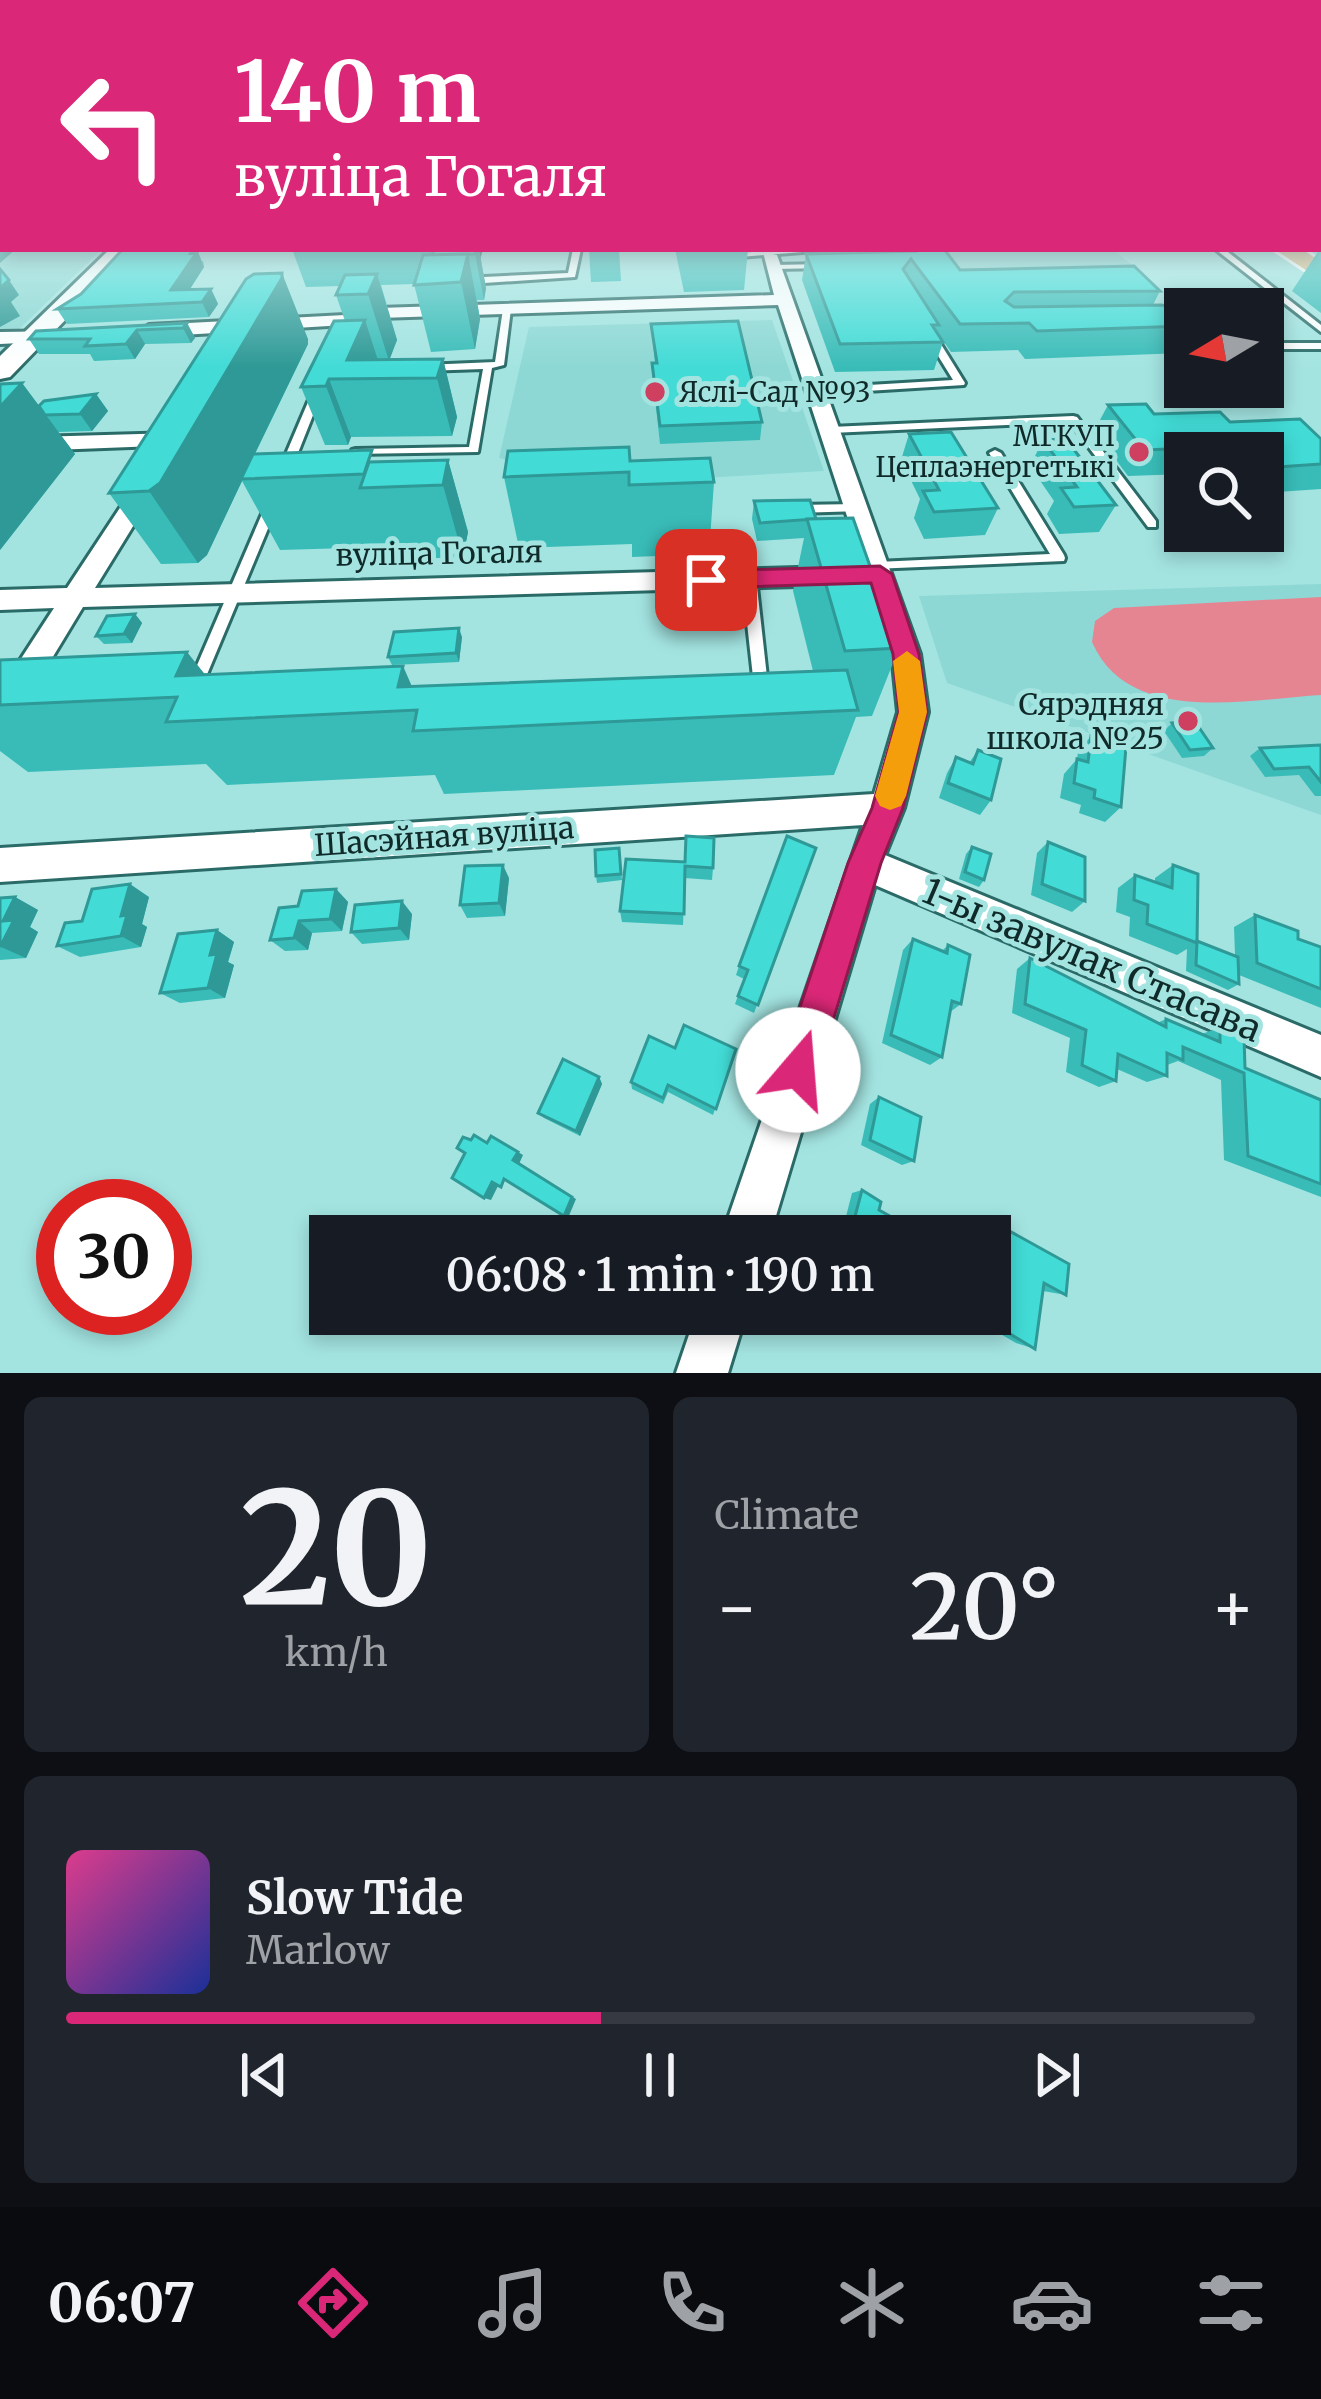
<!DOCTYPE html>
<html lang="en">
<head>
<meta charset="utf-8">
<style>
	:root { --surface:#171b24; --page:#20242c; --text:#f1f3f6; --muted:#9ea1a6; --line:#363941; --accent:#db2777 }
	body { margin:0; font-family:Merriweather,serif; background:var(--page); color:var(--text); height:100vh; display:flex; flex-direction:column; font-size:45px; white-space:nowrap }
	* { box-sizing:border-box; margin:0 }
	p { font-size:39px; color:var(--muted) }
	.icon { flex:none; width:66px; height:66px; fill:none; stroke:currentColor; stroke-width:2; stroke-linecap:round; stroke-linejoin:round }
	.map { position:relative; height:1373px; overflow:hidden }
	.panel { display:flex; flex-direction:column; gap:24px; padding:24px; background:#0d0f14; flex:1 }
	.panel>* { flex:none }
	.top-card { position:absolute; left:0px; top:0px; width:1323px; height:252px; box-shadow:0 6px 18px #0003; background:#db2777; color:#fff; overflow:hidden }
	.needle { width:78px; rotate:260deg }
	.buttons { position:absolute; left:1164px; top:288px; display:grid; gap:24px }
	.buttons a { display:grid; place-items:center; width:120px; height:120px; border-radius:0px; background:var(--surface); box-shadow:0 6px 18px #0003; font-size:60px }
	.speed { position:absolute; left:36px; top:1179px; display:flex; gap:24px; font-size:60px; font-weight:700; text-align:center }
	.speed>* { display:grid; place-content:center; width:156px; height:156px; border-radius:50%; background:var(--surface); box-shadow:0 6px 18px #0003; line-height:1 }
	.speed .limit { border:18px solid #d22; background:#fff; color:#111 }
	.pin { position:absolute; display:grid; place-items:center; width:102px; height:102px; color:#fff; margin:-51px; border-radius:24px; box-shadow:0 6px 18px #0006 }
	.me { position:absolute; width:132px; margin:-66px; rotate:18deg; stroke-linejoin:round; filter:drop-shadow(0 0 9px #0008) }
	.turn { display:flex; align-items:center; gap:42px; height:252px; padding:0 36px; font-size:54px }
	.turn .icon { width:156px; height:156px; stroke-width:2.5 }
	.turn b { display:block; font-size:84px; line-height:102px }
	.big { font-size:90px; font-weight:600; line-height:1.1 }
	.panel .card { flex:1; display:flex; flex-direction:column; justify-content:center; gap:18px; min-width:0; padding:0 42px; border-radius:18px; background:var(--page) }
	.panel .dial { align-items:center; gap:0 }
	.dial b { font-size:156px; line-height:1 }
	.song { display:flex; align-items:center; gap:36px }
	.cover { width:144px; height:144px; border-radius:18px; background:linear-gradient(135deg,hsl(330 70% 55%),hsl(230 70% 35%)) }
	.played { height:12px; border-radius:6px; background:linear-gradient(90deg,var(--accent) 45%,var(--line) 45%) }
	.keys { display:flex; justify-content:space-around; direction:ltr }
	.heat { display:flex; justify-content:space-between; align-items:center; font-size:66px; direction:ltr }
	.panel .tiles { flex:1; display:grid; gap:24px; grid-template-columns:1fr 1fr }
	.card:last-child { grid-column:span 2 }
	.trip { position:absolute; left:309px; top:1215px; width:702px; height:120px; border-radius:0px; background:var(--surface); box-shadow:0 6px 18px #0003; font-weight:600; line-height:120px; text-align:center }
	.menu { display:flex; height:192px; justify-content:space-around; align-items:center; background:#090b0e; color:var(--muted) }
	.menu .icon { width:84px; height:84px }
	.menu .on { color:var(--accent) }
	.menu b { font-size:54px; color:var(--text) }
	.map>svg:first-child { display:block }
	.built { fill:#8dd8d4 }
	.green { fill:#e68592 }
	.lines { fill:none; stroke-linecap:round; stroke-linejoin:round }
	.lane-casing { stroke:#2a6b68; stroke-width:6 }
	.street-casing { stroke:#2a6b68; stroke-width:6 }
	.secondary-casing { stroke:#2a6b68; stroke-width:6 }
	.primary-casing { stroke:#fff; stroke-width:6 }
	.lane { fill:#fff; fill-rule:evenodd }
	.street { fill:#fff; fill-rule:evenodd }
	.secondary { fill:#fff; fill-rule:evenodd }
	.primary { fill:#e2bd8b; fill-rule:evenodd }
	.wall { fill:#39bcb8 }
	.shaded-wall { fill:#2e9996 }
	.building { fill:#42dbd6; stroke:#2e9996; stroke-width:3 }
	.route { fill:#db2777; stroke:#8e194d; stroke-width:3 }
	.slow { fill:#f59e0b }
	.poi-dot { fill:#cf3f5f; stroke:#a3e4e1; stroke-width:4.5 }
	.labels { text-anchor:middle; dominant-baseline:central; stroke-width:10; stroke-linejoin:round; paint-order:stroke }
	.far-poi-label { font-size:27px; fill:#0f2a29; stroke:#a3e4e1; text-anchor:start }
	.street-label { font-size:30px; fill:#0f2a29; stroke:#a3e4e1 }
	.poi-label { font-size:30px; fill:#0f2a29; stroke:#a3e4e1; text-anchor:end }
	.near-street-label { font-size:36px; fill:#0f2a29; stroke:#a3e4e1 }
</style>
</head>
<body>
<div class="map">
<svg width="1321" height="1373" viewBox="0 0 1321 1373">
	<rect width="100%" height="100%" fill="#a3e4e1"/>
	<g class="built">
		<polygon points="0,176 3,249 102,249 17,331 0,331"/>
		<polygon points="944,249 1113,249 1141,273 968,279"/>
		<polygon points="772,320 824,471 599,484 499,458 529,327"/>
		<polygon points="1321,584 1321,815 947,683 919,596"/>
	</g>
	<path class="green" d="M1321 597V695C1248 699 1129 727 1092 642L1095 621 1114 608Z"/>
	<g class="lines">
		<g class="lane-casing">
			<g id="lane">
				<polygon points="472,249 480,249 474,271 477,276 484,277 568,273 573,249 581,249 575,277 484,283 471,280 466,271"/>
				<polygon points="786,249 819,249 815,251 728,258 724,256 728,254"/>
				<polygon points="1215,249 1224,249 1321,325 1321,332"/>
				<polygon points="824,264 828,266 827,268 773,269 769,267 773,265"/>
				<polygon points="507,306 511,309 504,365 492,368 478,452 352,454 352,450 356,449 469,447 483,369 424,371 419,368 424,365 495,362 503,309"/>
				<polygon points="929,330 934,333 965,383 964,385 818,394 813,391 818,388 953,380 924,333"/>
				<rect x="1263" y="343" width="58" height="6"/>
				<polygon points="314,388 323,390 292,468 286,471 282,470 280,468"/>
				<polygon points="1073,416 1077,417 1156,521 1156,527 1148,527 1070,422 831,433 826,430 831,427"/>
				<polygon points="995,450 1001,453 1064,555 1065,558 1064,561 872,569 870,566 877,562 1050,554 989,453"/>
				<polygon points="271,503 277,507 203,684 201,688 191,688 189,684 265,507"/>
				<polygon points="858,504 862,505 862,511 795,513 789,509 795,505"/>
				<polygon points="749,573 756,578 768,686 766,690 756,690 754,686 742,578"/>
			</g>
		</g>
		<g class="street-casing">
			<g id="street">
				<polygon points="763,252 777,255 920,654 928,712 904,808 885,855 1321,1035 1321,1077 875,885 770,1236 722,1236 863,825 0,882 0,848 874,794 898,712 892,654 778,305 379,318 345,325 149,337 140,331 149,325 345,315 379,308 774,295"/>
				<polygon points="66,331 68,335 59,341 0,344 0,332"/>
				<polygon points="175,433 183,435 183,445 0,452 0,438"/>
				<polygon points="147,477 159,484 95,588 834,567 847,576 834,585 83,607 11,726 0,730 0,691 54,608 0,610 0,590 67,588 139,479"/>
				<polygon points="696,1314 746,1314 728,1373 676,1373"/>
			</g>
		</g>
		<g class="secondary-casing">
			<polygon id="secondary" points="110,249 134,249 10,377 0,379 0,356"/>
		</g>
		<g class="primary-casing">
			<polygon id="primary" points="1274,249 1302,249 1321,262 1321,280"/>
		</g>
		<use href="#lane" class="lane"/>
		<use href="#street" class="street"/>
		<use href="#secondary" class="secondary"/>
		<use href="#primary" class="primary"/>
	</g>
	<g class="wall">
		<polygon points="1320,176 1321,176 1321,222 1320,221"/>
		<polygon points="1321,247 1321,313 1292,291"/>
		<polygon points="292,249 479,249 486,288 484,300 477,300 480,319 475,349 431,352 414,284 381,285 397,340 389,360 443,359 457,417 452,436 351,437 348,445 325,445 301,387 345,321 336,295 340,286 306,287"/>
		<polygon points="589,249 619,249 621,281 591,282"/>
		<polygon points="675,249 748,249 744,290 684,292"/>
		<polygon points="909,249 944,249 960,270 1160,291 1153,305 1185,313 1185,348 1182,353 1025,359 1018,350 951,352 937,332 943,342 934,370 835,372 802,280 806,254 909,251"/>
		<polygon points="990,249 1054,249 992,251"/>
		<polygon points="203,261 204,267 190,289 211,289 218,304 209,317 67,324 57,309"/>
		<polygon points="187,323 195,338 191,343 145,344 135,359 94,361 90,354 39,354 29,339"/>
		<polygon points="651,324 762,422 760,440 660,444 653,380 652,363 655,363"/>
		<polygon points="308,339 308,344 255,454 376,462 448,460 468,532 463,557 388,560 383,547 280,550 242,481 207,555 198,563 161,564 109,493"/>
		<polygon points="22,383 39,406 96,394 108,411 92,431 58,432 75,454 0,550 0,384"/>
		<polygon points="1108,405 1154,414 1230,422 1321,439 1321,489 1263,493 1263,453 1185,453 1185,474 1128,476 1094,431"/>
		<polygon points="909,434 998,508 985,535 924,539 914,518 920,499 901,460"/>
		<polygon points="1043,440 1116,505 1099,532 1059,534 1047,514 1054,501 1030,466"/>
		<polygon points="630,461 714,482 709,554 632,557 632,544 519,548 504,477"/>
		<polygon points="754,501 816,519 899,648 872,716 856,717 834,775 444,794 435,775 227,785 206,764 28,772 0,751 0,660 412,687 813,671 793,591 804,538 757,541 752,519"/>
		<polygon points="135,614 142,623 132,643 104,644 96,636"/>
		<polygon points="462,637 459,662 392,665 388,657"/>
		<polygon points="1172,723 1213,748 1204,756 1182,758 1164,731"/>
		<polygon points="1091,736 1121,807 1105,822 1079,813 1081,805 1060,798 1064,774 1077,759 1078,752"/>
		<polygon points="1321,745 1321,796 1315,796 1299,775 1265,777 1250,756 1260,748"/>
		<polygon points="978,750 991,800 980,815 939,798 947,773 956,757 969,763"/>
		<polygon points="1048,842 1085,901 1072,912 1031,895 1037,853"/>
		<polygon points="972,847 984,880 979,887 959,879 966,854"/>
		<polygon points="619,848 622,880 597,883 596,876"/>
		<polygon points="816,848 754,1013 735,1004 744,979 736,975 739,966"/>
		<polygon points="626,859 713,868 712,880 685,878 683,925 622,922 620,911"/>
		<polygon points="1173,865 1197,941 1235,955 1234,927 1255,915 1298,939 1321,947 1321,1008 1239,975 1239,984 1228,990 1186,971 1187,949 1177,955 1129,936 1130,917 1116,912 1118,888 1135,875 1155,882 1155,878"/>
		<polygon points="509,878 505,916 467,918 460,905"/>
		<polygon points="336,889 348,902 342,931 312,933 308,950 285,951 270,940 298,906"/>
		<polygon points="15,897 38,910 30,927 38,932 26,958 0,960 0,898"/>
		<polygon points="149,897 142,924 147,927 141,947 80,957 57,946 82,921"/>
		<polygon points="412,914 409,940 362,944 351,932"/>
		<polygon points="217,930 234,942 228,962 234,965 225,998 180,1003 160,993"/>
		<polygon points="913,939 942,951 948,945 961,1004 950,1012 942,1057 930,1065 882,1043 903,950"/>
		<polygon points="1030,958 1157,1023 1166,1019 1202,1034 1220,1027 1245,1068 1321,1100 1321,1197 1224,1160 1221,1080 1178,1061 1167,1065 1167,1076 1147,1082 1117,1069 1116,1081 1099,1087 1066,1072 1070,1038 1012,1013 1017,969"/>
		<polygon points="675,1048 736,1049 713,1115 668,1092 663,1104 632,1089 631,1082"/>
		<polygon points="599,1077 602,1084 580,1136 544,1118 538,1113"/>
		<polygon points="879,1097 914,1161 902,1165 861,1145 870,1104"/>
		<polygon points="862,1190 879,1210 926,1236 841,1236 852,1193"/>
		<polygon points="995,1223 1066,1295 1043,1291 1035,1349 1016,1343 980,1322 981,1314 990,1314 991,1259 990,1236 977,1236 979,1224"/>
	</g>
	<g class="shaded-wall">
		<polygon points="3,225 3,249 16,249 0,263 0,227"/>
		<polygon points="194,249 197,249 204,267 181,303 171,290"/>
		<polygon points="476,249 479,249 486,288 484,300 475,254"/>
		<polygon points="468,254 480,319 475,349 461,282"/>
		<polygon points="282,273 308,339 308,344 243,478 241,479 242,481 207,555 198,563 149,491"/>
		<polygon points="377,274 397,340 389,361 368,294"/>
		<polygon points="9,280 19,295 11,302 20,316 0,327 0,288"/>
		<polygon points="211,289 218,304 209,317 202,302"/>
		<polygon points="365,320 383,376 347,360"/>
		<polygon points="187,323 195,338 191,343 183,328"/>
		<polygon points="137,330 145,344 135,359 126,344"/>
		<polygon points="443,359 457,417 452,436 437,378"/>
		<polygon points="329,379 351,437 348,445 326,386"/>
		<polygon points="22,383 75,454 0,550 0,407"/>
		<polygon points="96,394 108,411 92,431 80,414"/>
		<polygon points="448,460 468,532 463,557 443,485"/>
		<polygon points="135,614 142,623 132,643 124,634"/>
		<polygon points="459,628 462,637 459,662 456,653"/>
		<polygon points="187,652 240,718 176,676"/>
		<polygon points="403,666 431,730 398,687"/>
		<polygon points="503,865 509,878 505,916 499,903"/>
		<polygon points="130,884 149,897 142,924 147,927 141,947 121,936 121,916"/>
		<polygon points="336,889 348,902 342,931 330,919"/>
		<polygon points="15,897 38,910 30,927 38,932 26,958 1,947 3,921"/>
		<polygon points="402,901 412,914 409,940 399,928"/>
		<polygon points="299,921 312,933 308,950 294,938"/>
		<polygon points="217,930 234,942 228,962 234,965 225,998 208,988 210,955"/>
		<polygon points="599,1077 602,1084 580,1136 576,1131"/>
		<polygon points="518,1152 523,1155 519,1164 576,1199 568,1218 564,1216 513,1160"/>
		<polygon points="492,1182 499,1184 491,1200 484,1198"/>
	</g>
	<g class="building">
		<polygon points="0,191 3,191 3,225 0,227"/>
		<polygon points="123,249 194,249 191,253 197,252 171,290 211,289 202,302 57,309 81,294"/>
		<polygon points="434,249 476,249 475,254 432,255"/>
		<polygon points="913,249 944,249 960,270 1134,266 1160,291 1014,292 1005,301 1014,307 1161,305 1179,308 1185,313 1185,326 1037,331 1029,323 960,324 911,259 903,269 939,325 932,325 943,342 840,344 806,254 915,251"/>
		<polygon points="468,254 461,282 414,285 423,255"/>
		<polygon points="0,269 9,280 0,288"/>
		<polygon points="282,273 282,278 160,483 149,491 109,493 246,279 254,274"/>
		<polygon points="377,274 368,294 336,295 345,275"/>
		<polygon points="365,320 347,360 443,359 437,378 329,379 326,386 301,387 334,321"/>
		<polygon points="738,321 762,422 660,426 652,363 657,363 651,324"/>
		<polygon points="187,323 183,328 137,330 126,344 85,346 90,339 29,339 36,331"/>
		<polygon points="22,383 0,407 0,384"/>
		<polygon points="96,394 80,414 45,415 39,406 44,401"/>
		<polygon points="1146,404 1154,414 1220,412 1230,422 1300,419 1321,439 1321,464 1263,468 1263,453 1221,453 1216,447 1144,450 1108,405"/>
		<polygon points="951,432 998,508 934,512 923,491 939,490 909,434"/>
		<polygon points="1066,439 1116,505 1074,507 1061,488 1077,487 1043,440"/>
		<polygon points="629,447 630,461 710,458 714,482 629,485 629,472 504,477 508,451"/>
		<polygon points="372,450 364,474 241,479 253,454"/>
		<polygon points="448,460 443,485 360,488 369,462"/>
		<polygon points="810,500 816,519 760,523 754,501"/>
		<polygon points="853,518 899,648 845,651 807,519"/>
		<polygon points="135,614 124,634 96,636 107,616"/>
		<polygon points="459,628 456,653 388,657 394,632"/>
		<polygon points="187,652 176,676 403,666 398,687 847,670 858,710 413,731 417,710 166,722 177,697 0,705 0,660"/>
		<polygon points="1194,720 1213,748 1190,750 1172,723"/>
		<polygon points="1091,736 1126,747 1121,807 1094,798 1095,790 1074,783 1077,759 1088,762"/>
		<polygon points="1321,745 1321,782 1309,767 1274,769 1260,748"/>
		<polygon points="978,750 1001,759 991,800 948,783 956,757 973,764"/>
		<polygon points="686,836 714,838 713,868 685,866 684,914 620,911 626,859 685,862"/>
		<polygon points="787,836 816,848 758,1005 738,996 748,970 739,966"/>
		<polygon points="1048,842 1085,857 1085,901 1042,884"/>
		<polygon points="972,847 991,854 984,880 965,872"/>
		<polygon points="619,848 621,874 596,876 595,850"/>
		<polygon points="503,865 499,903 460,905 465,866"/>
		<polygon points="1173,865 1198,874 1197,943 1147,924 1148,905 1134,900 1135,875 1172,888"/>
		<polygon points="130,884 121,916 127,915 121,936 57,946 65,923 82,921 92,889"/>
		<polygon points="336,889 330,919 299,921 294,938 270,940 279,908 298,906 302,891"/>
		<polygon points="15,897 3,921 14,920 0,947 0,898"/>
		<polygon points="402,901 399,928 351,932 355,905"/>
		<polygon points="1255,915 1298,931 1298,939 1321,947 1321,989 1257,963"/>
		<polygon points="217,930 210,955 217,954 208,988 160,993 178,934"/>
		<polygon points="913,939 947,953 948,945 970,955 961,1004 952,1001 942,1057 891,1035"/>
		<polygon points="1197,941 1238,957 1239,984 1196,965"/>
		<polygon points="1030,958 1166,1027 1166,1019 1220,1042 1220,1027 1244,1037 1245,1068 1321,1100 1321,1184 1248,1156 1244,1073 1183,1047 1183,1060 1167,1053 1167,1076 1118,1054 1116,1081 1082,1065 1086,1030 1025,1004"/>
		<polygon points="684,1025 736,1049 716,1109 668,1085 663,1098 631,1082 649,1036 675,1048"/>
		<polygon points="563,1059 599,1077 576,1131 538,1113"/>
		<polygon points="879,1097 921,1117 914,1161 870,1140"/>
		<polygon points="474,1135 487,1143 491,1136 518,1152 513,1160 572,1197 564,1216 504,1179 501,1187 492,1182 484,1198 452,1178 465,1153 457,1148 463,1137 471,1140"/>
		<polygon points="862,1190 881,1202 879,1210 926,1236 850,1235"/>
		<polygon points="995,1223 1069,1264 1066,1295 1044,1283 1035,1349 997,1326 1007,1259 990,1250"/>
	</g>
	<linearGradient id="sky" x2="0" y2="1"><stop stop-color="#5babc9"/><stop offset="0.48" stop-color="#d6f3f2"/><stop offset="1" stop-color="#d6f3f2" stop-opacity="0"/></linearGradient>
	<rect width="1321" height="368" fill="url(#sky)"/>
	<polygon class="route" points="880,566 892,574 919,654 927,712 903,808 881,863 818,1070 812,1084 798,1090 785,1084 779,1070 848,863 872,808 899,712 893,654 871,583 706,588 694,580 706,571"/>
	<polygon class="slow" points="907,651 920,661 927,712 906,796 901,806 890,810 880,806 875,796 899,712 893,661"/>
	<g class="poi-dot">
		<circle cx="655" cy="392" r="12"/>
		<circle cx="1139" cy="452" r="12"/>
		<circle cx="1188" cy="721" r="12"/>
	</g>
	<g class="labels">
		<g class="far-poi-label">
			<text x="679" y="392">Яслі-Сад №93</text>
			<text x="1115" y="436" text-anchor="end">МГКУП<tspan x="1115" dy="31">Цеплаэнергетыкі</tspan></text>
		</g>
		<g class="street-label">
			<text transform="translate(439 553) rotate(-1)">вуліца Гогаля</text>
			<text transform="translate(444 836) rotate(-4)">Шасэйная вуліца</text>
		</g>
		<g class="poi-label">
			<text x="1164" y="704">Сярэдняя<tspan x="1164" dy="34">школа №25</tspan></text>
		</g>
		<g class="near-street-label">
			<text transform="translate(1092 960) rotate(23)">1-ы завулак Стасава</text>
		</g>
	</g>
</svg>
<div class="buttons">
<a><svg class="needle" viewBox="-14 -14 28 28"><path d="M0-13l5 13h-10z" fill="#e53935"/><path d="M0 13l5-13h-10z" fill="#9ea1a6"/></svg></a>
<a><svg class="icon" aria-label="search" viewBox="0 0 24 24"><circle cx="10" cy="10" r="6"/><path d="M15 15l6 6"/></svg></a>
</div>
<div class="speed"><div class="limit">30</div></div>
<div class="pin" style="left:706px;top:580px;background:#d93025"><svg class="icon" aria-label="arrive" viewBox="0 0 24 24"><path d="M6 21V4h12l-3 4 3 4H6"/></svg></div>
<svg class="me" style="left:798px;top:1070px" viewBox="-20 -20 40 40"><circle r="19" fill="#fff"/><path d="M0-13L10 11 0 6-10 11z" fill="#db2777"/></svg>
<div class="trip">06:08 · 1 min · 190 m</div>
<div class="top-card">
<div class="turn"><svg class="icon" aria-label="left" viewBox="0 0 24 24"><path d="M17 20v-9H6M10 6l-5 5 5 5"/></svg><div><b>140 m</b>вуліца Гогаля</div></div>
</div>
</div>
<section class="panel">
<div class="tiles">
<div class="card dial"><b>20</b><p>km/h</p></div>
<div class="card"><p>Climate</p>
<div class="heat"><a>−</a><b class="big">20°</b><a>+</a></div>
</div>
<div class="card">
<div class="song"><i class="cover"></i><div><b>Slow Tide</b><p>Marlow</p></div></div>
<div class="played"></div>
<div class="keys"><svg class="icon" aria-label="previous" viewBox="0 0 24 24"><path d="M18 5L8 12l10 7zM5 5v14"/></svg><svg class="icon" aria-label="pause" viewBox="0 0 24 24"><path d="M8 5v14M16 5v14"/></svg><svg class="icon" aria-label="next" viewBox="0 0 24 24"><path d="M6 5l10 7-10 7zM19 5v14"/></svg></div>
</div>
</div>
</section>
<nav class="menu">
<b>06:07</b>
<svg class="icon on" aria-label="directions" viewBox="0 0 24 24"><path d="M12 3l9 9-9 9-9-9zM9 14v-3h6M13 9l2 2-2 2"/></svg>
<svg class="icon" aria-label="music" viewBox="0 0 24 24"><path d="M9 18V5l10-2v13"/><circle cx="6" cy="18" r="3"/><circle cx="16" cy="16" r="3"/></svg>
<svg class="icon" aria-label="phone" viewBox="0 0 24 24"><path d="M5 4h4l2 5-3 2q2 4 5 5l2-3 5 2v4C11 20 4 13 5 4z"/></svg>
<svg class="icon" aria-label="climate" viewBox="0 0 24 24"><path d="M12 3v18M4 7l16 10M4 17L20 7"/></svg>
<svg class="icon" aria-label="car" viewBox="0 0 24 24"><path d="M5 17H2v-5l4-1 3-4h7l3 4 3 1v5h-3M9 17h6M6 11h13"/><circle cx="7" cy="17" r="2"/><circle cx="17" cy="17" r="2"/></svg>
<svg class="icon" aria-label="filters" viewBox="0 0 24 24"><path d="M4 7h16M4 17h16"/><circle cx="9" cy="7" r="2"/><circle cx="15" cy="17" r="2"/></svg>
</nav>
</body>
</html>
